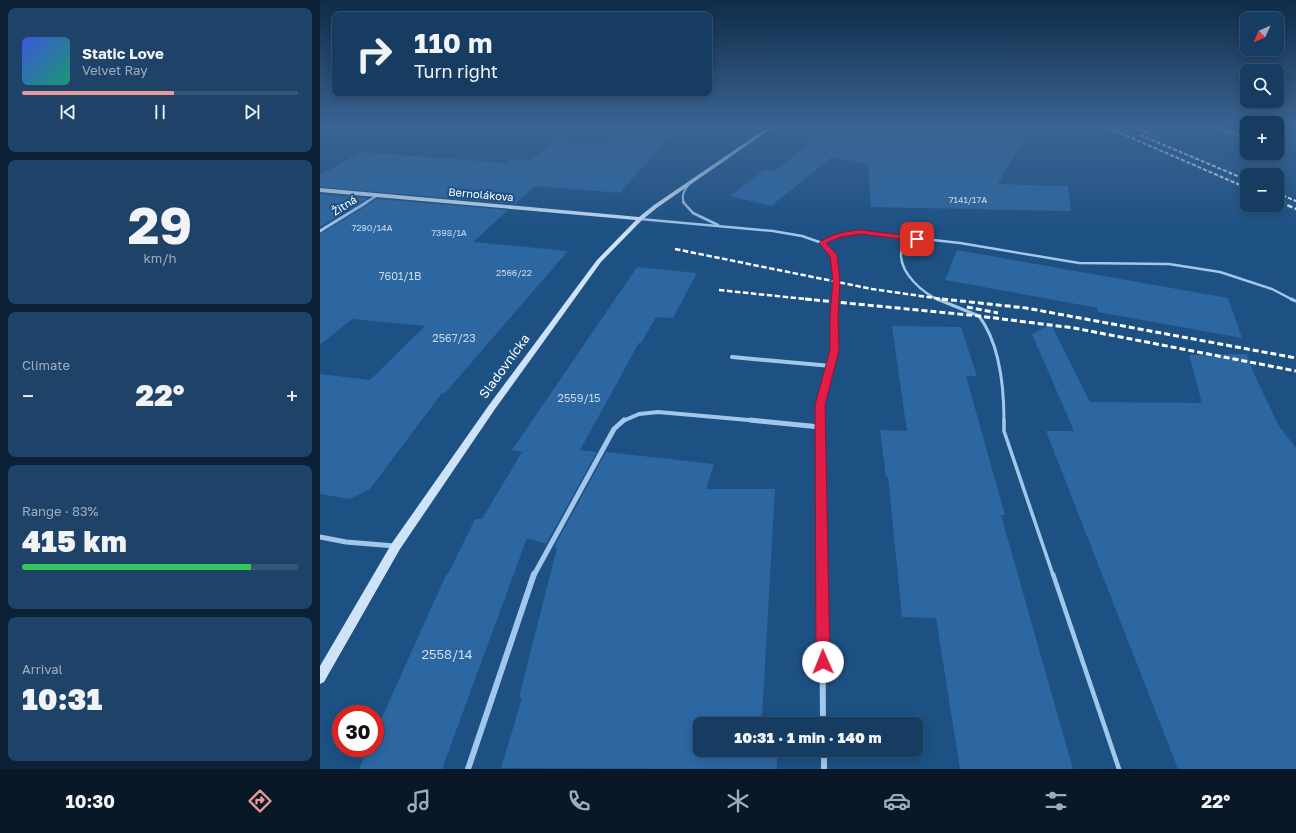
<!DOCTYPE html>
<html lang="en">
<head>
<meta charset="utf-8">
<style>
	:root { --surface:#163c62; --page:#1f4368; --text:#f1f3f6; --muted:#9eadbe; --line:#355677; --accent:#e69b98 }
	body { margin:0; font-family:"Golos Text",sans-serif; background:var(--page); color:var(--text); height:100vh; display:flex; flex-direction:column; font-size:15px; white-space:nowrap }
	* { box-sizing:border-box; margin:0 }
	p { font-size:13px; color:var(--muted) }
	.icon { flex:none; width:22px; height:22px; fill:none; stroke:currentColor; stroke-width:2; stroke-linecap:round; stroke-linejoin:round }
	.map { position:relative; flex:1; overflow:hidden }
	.panel { display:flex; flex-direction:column; gap:8px; padding:8px; background:#0c2136; width:320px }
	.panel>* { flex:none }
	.guide { position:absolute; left:12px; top:12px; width:380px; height:84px; border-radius:8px; box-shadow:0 2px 10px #0003,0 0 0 1px var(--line); background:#163c62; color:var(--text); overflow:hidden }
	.needle { width:26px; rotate:225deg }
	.fabs { position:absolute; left:920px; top:12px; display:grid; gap:8px }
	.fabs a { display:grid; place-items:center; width:44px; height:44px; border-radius:8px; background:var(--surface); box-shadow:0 2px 10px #0003,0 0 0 1px var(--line); font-size:20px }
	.speed { position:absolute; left:12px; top:705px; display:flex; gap:8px; font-size:20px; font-weight:700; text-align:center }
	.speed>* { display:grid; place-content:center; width:52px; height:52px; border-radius:50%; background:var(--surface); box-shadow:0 2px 10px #0003,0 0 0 1px var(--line); line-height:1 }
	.speed .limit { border:6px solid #d22; background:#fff; color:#111 }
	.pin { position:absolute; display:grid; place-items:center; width:34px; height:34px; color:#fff; margin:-17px; border-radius:8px; box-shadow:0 2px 6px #0006 }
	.me { position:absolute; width:44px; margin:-22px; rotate:359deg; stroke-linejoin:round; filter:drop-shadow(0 0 3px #0008) }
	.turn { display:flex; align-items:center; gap:14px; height:84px; padding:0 16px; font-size:18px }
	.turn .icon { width:52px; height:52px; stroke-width:2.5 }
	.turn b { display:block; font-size:28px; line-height:34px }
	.big { font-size:30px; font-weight:800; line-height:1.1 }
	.panel .card { flex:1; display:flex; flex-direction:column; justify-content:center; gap:6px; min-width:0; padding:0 14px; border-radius:8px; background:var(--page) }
	.panel .dial { align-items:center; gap:0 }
	.dial b { font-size:52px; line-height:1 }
	.song { display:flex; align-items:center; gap:12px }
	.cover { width:48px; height:48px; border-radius:6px; background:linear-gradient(135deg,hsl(230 70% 55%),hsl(160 70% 35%)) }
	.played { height:4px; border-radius:2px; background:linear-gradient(90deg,var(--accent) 55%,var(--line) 55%) }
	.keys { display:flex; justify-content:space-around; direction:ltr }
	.heat { display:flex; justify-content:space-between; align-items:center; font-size:22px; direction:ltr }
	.charge { height:6px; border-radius:3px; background:linear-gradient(90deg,#34c759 83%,var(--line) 0) }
	.trip { position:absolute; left:373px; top:717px; width:230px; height:40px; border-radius:8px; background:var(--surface); box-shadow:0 2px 10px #0003,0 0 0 1px var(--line); font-weight:800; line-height:40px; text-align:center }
	.dock { display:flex; height:64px; justify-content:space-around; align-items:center; background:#091827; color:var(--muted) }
	.dock .icon { width:28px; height:28px }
	.dock .current { color:var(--accent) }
	.dock b { font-size:18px; color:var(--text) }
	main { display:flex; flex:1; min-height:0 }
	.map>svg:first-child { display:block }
	.building { fill:#2c67a1 }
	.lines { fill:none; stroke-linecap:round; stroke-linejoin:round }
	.lane-far4 { stroke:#a3c7ea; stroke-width:2 }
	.lane-far3 { stroke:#a3c7ea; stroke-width:2.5 }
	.lane-far2 { stroke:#a3c7ea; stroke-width:3 }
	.lane-far1 { stroke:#a3c7ea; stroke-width:3.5 }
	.lane { stroke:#a3c7ea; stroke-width:4.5 }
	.street-far4 { stroke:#a3c7ea; stroke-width:2.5 }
	.street-far3 { stroke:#a3c7ea; stroke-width:3 }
	.street-far2 { stroke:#a3c7ea; stroke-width:4 }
	.street-far1 { stroke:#a3c7ea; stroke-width:5 }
	.street { stroke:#a3c7ea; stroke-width:6 }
	.secondary { fill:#cee3f7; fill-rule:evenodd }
	.rail-far2 { stroke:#fff; stroke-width:2; stroke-dasharray:4 2; stroke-linecap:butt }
	.rail-far1 { stroke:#fff; stroke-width:2.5; stroke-dasharray:5.5 2.5; stroke-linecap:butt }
	.rail { stroke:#fff; stroke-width:3; stroke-dasharray:6 3; stroke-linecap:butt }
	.route { fill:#e11d48; stroke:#92132f }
	.labels { text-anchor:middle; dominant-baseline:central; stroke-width:4; stroke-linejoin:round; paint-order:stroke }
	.far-number-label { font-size:9px; fill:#cad9e8 }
	.far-street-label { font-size:11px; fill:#fff; stroke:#1d5083 }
	.number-label { font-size:11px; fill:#cad9e8 }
	.street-label { font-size:13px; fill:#fff; stroke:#1d5083 }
	.near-number-label { font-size:13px; fill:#cad9e8 }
</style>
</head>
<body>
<main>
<section class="panel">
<div class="card">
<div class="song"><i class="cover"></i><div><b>Static Love</b><p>Velvet Ray</p></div></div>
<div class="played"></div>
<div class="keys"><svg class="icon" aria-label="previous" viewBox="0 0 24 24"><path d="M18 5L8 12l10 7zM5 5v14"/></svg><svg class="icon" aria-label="pause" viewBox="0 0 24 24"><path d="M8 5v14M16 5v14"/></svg><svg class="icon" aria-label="next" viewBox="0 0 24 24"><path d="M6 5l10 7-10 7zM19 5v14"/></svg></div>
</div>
<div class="card dial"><b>29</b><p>km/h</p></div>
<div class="card"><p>Climate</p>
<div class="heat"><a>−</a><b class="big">22°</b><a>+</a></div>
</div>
<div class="card"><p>Range · 83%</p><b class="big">415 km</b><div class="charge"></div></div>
<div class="card"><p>Arrival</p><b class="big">10:31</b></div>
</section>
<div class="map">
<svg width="976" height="769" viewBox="0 0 976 769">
	<rect width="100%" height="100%" fill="#1d5083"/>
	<g class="building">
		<polygon points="533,126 564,126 649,141 708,130 678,184 748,186 751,211 551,207 548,164 512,157 451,206 410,196 445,169 455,171 507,130 510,135 516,130 526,132"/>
		<polygon points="297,132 349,136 300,193 218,186 213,188 195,204 0,187 0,175 41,152 186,163 192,159 210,160 235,141 282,145"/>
		<polygon points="0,194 48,198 0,227"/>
		<polygon points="57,199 188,210 153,242 248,251 125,393 122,393 50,489 30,499 0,494 0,374 50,380 105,326 32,319 0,345 0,234"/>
		<polygon points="637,250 908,298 922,338 778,312 778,308 625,280"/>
		<polygon points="317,267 377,273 353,318 336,317 321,343 319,343 260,450 277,452 226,544 207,538 122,769 39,769 49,748 55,748 55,733 126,575 128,574 155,519 162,519 202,452 192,450"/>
		<polygon points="731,324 770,402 882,403 869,355 927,354 934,374 959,426 976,448 976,769 858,769 726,431 754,431 712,334"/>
		<polygon points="572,326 641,327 657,376 646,376 685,515 681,515 753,769 640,769 616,618 582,617 568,477 566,477 560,430 587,431"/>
		<polygon points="286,452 394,464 386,489 455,489 442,717 459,718 458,724 380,724 380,750 457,750 457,769 181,768 202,698 199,697 237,548 234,547"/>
	</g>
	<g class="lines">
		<g class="lane-far4">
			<polyline points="892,126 918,135"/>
			<path d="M364 203C361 195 364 191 369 184"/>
		</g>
		<g class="lane-far3">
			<polyline points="363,202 373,213 398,225"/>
			<polyline points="320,219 453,231 482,236 502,243 514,255 516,281 515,300"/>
			<path d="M583 237C582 243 581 250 581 256 582 275 603 293 619 300"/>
			<polyline points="502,243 519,235 541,232 640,243 759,263 849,264 900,272 952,289 973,300"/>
		</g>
		<g class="lane-far2">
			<path d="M617 299 659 316C680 344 684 388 684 421"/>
			<polyline points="971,299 976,301"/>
			<polyline points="514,315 515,299"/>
		</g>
		<polyline class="lane-far1" points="684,420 684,431 733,575"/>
		<polyline class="lane" points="733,574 799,769"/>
		<polyline class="street-far4" points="45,203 58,195"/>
		<polyline class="street-far3" points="0,231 47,202"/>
		<g class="street-far2">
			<polyline points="412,357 511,366"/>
			<polyline points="303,421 319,414 338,412 440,421"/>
			<polyline points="500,421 500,405 515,350 514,315"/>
		</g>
		<g class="street-far1">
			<polyline points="430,420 500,427"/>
			<polyline points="500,420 502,575"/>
			<polyline points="0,537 26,542 75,546"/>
			<polyline points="214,575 294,429 304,420"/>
		</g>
		<g class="street">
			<polyline points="502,574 503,724"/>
			<polyline points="504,750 504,769"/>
			<polyline points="148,769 214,574"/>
		</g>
		<polygon class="secondary" points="450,126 455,126 338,207 322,220 281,262 175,409 80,549 4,682 0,684 0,666 72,543 169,405 277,260 316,220 0,192 0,188 319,217 334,205"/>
		<g class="rail-far2">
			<polyline points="784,126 927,188"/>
			<polyline points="812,126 830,134"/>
			<polyline points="820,135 927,180"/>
			<polyline points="957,193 976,201"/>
			<polyline points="957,201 962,203"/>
		</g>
		<g class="rail-far1">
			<polyline points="960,202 976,209"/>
			<polyline points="355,249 552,289 629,300"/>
			<polyline points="399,290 495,300"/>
		</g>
		<g class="rail">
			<polyline points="485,299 659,316 754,328 976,371"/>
			<polyline points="622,299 706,308 976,358"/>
			<polyline points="647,307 678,313"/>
		</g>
	</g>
	<linearGradient id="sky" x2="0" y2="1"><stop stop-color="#102c48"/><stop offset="0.54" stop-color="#3a6493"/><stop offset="1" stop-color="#3a6493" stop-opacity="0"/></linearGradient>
	<rect width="976" height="234" fill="url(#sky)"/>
	<path class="route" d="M541 230 597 237 601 239 597 241 541 234 521 237 506 243 517 255 520 281 518 315 519 350 505 405 510 662 508 666 503 668 498 666 496 662 495 405 510 350V315L513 281 510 256 499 243C510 234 527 231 541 230Z"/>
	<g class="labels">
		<g class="far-number-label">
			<text x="648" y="199">7141/17A</text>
			<text x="52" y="227">7290/14A</text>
			<text x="129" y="232">7398/1A</text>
			<text x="194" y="272">2566/22</text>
		</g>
		<g class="far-street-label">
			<text transform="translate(161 194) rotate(5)">Bernolákova</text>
			<text transform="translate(24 205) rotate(-32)">Žitná</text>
		</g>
		<g class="number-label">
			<text x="80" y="275">7601/1B</text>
			<text x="134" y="337">2567/23</text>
			<text x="259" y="397">2559/15</text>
		</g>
		<g class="street-label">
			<text transform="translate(184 366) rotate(-54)">Sladovnícka</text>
		</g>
		<g class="near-number-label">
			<text x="127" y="654">2558/14</text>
		</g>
	</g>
</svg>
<div class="fabs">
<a><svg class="needle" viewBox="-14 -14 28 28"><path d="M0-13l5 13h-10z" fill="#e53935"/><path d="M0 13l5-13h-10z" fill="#9eadbe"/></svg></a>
<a><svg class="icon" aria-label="search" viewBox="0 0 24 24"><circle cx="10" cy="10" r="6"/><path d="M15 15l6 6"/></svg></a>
<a>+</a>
<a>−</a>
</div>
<div class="speed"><div class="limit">30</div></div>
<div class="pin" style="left:597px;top:239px;background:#d93025"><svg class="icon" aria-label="arrive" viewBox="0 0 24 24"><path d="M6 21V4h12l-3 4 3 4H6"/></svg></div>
<svg class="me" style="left:503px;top:662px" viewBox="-20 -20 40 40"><circle r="19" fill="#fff"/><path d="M0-13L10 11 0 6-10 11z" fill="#e11d48"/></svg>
<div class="trip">10:31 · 1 min · 140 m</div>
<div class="guide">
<div class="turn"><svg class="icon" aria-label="right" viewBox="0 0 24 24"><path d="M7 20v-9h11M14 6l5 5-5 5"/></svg><div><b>110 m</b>Turn right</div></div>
</div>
</div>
</main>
<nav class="dock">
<b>10:30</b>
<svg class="icon current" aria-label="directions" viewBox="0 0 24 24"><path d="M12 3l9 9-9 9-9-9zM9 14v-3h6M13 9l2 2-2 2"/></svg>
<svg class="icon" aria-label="music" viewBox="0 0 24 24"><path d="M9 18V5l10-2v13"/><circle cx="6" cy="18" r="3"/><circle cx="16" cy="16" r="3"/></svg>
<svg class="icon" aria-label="phone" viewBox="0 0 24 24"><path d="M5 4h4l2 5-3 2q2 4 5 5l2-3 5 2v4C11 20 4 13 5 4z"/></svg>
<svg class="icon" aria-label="climate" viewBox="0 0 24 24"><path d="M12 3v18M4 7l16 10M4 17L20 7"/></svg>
<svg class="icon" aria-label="car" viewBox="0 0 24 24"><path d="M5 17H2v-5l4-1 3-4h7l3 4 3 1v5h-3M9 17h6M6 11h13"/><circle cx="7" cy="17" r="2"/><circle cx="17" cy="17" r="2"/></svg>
<svg class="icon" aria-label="filters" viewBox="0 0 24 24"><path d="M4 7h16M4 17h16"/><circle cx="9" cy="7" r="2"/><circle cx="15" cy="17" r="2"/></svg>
<b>22°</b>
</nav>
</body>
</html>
